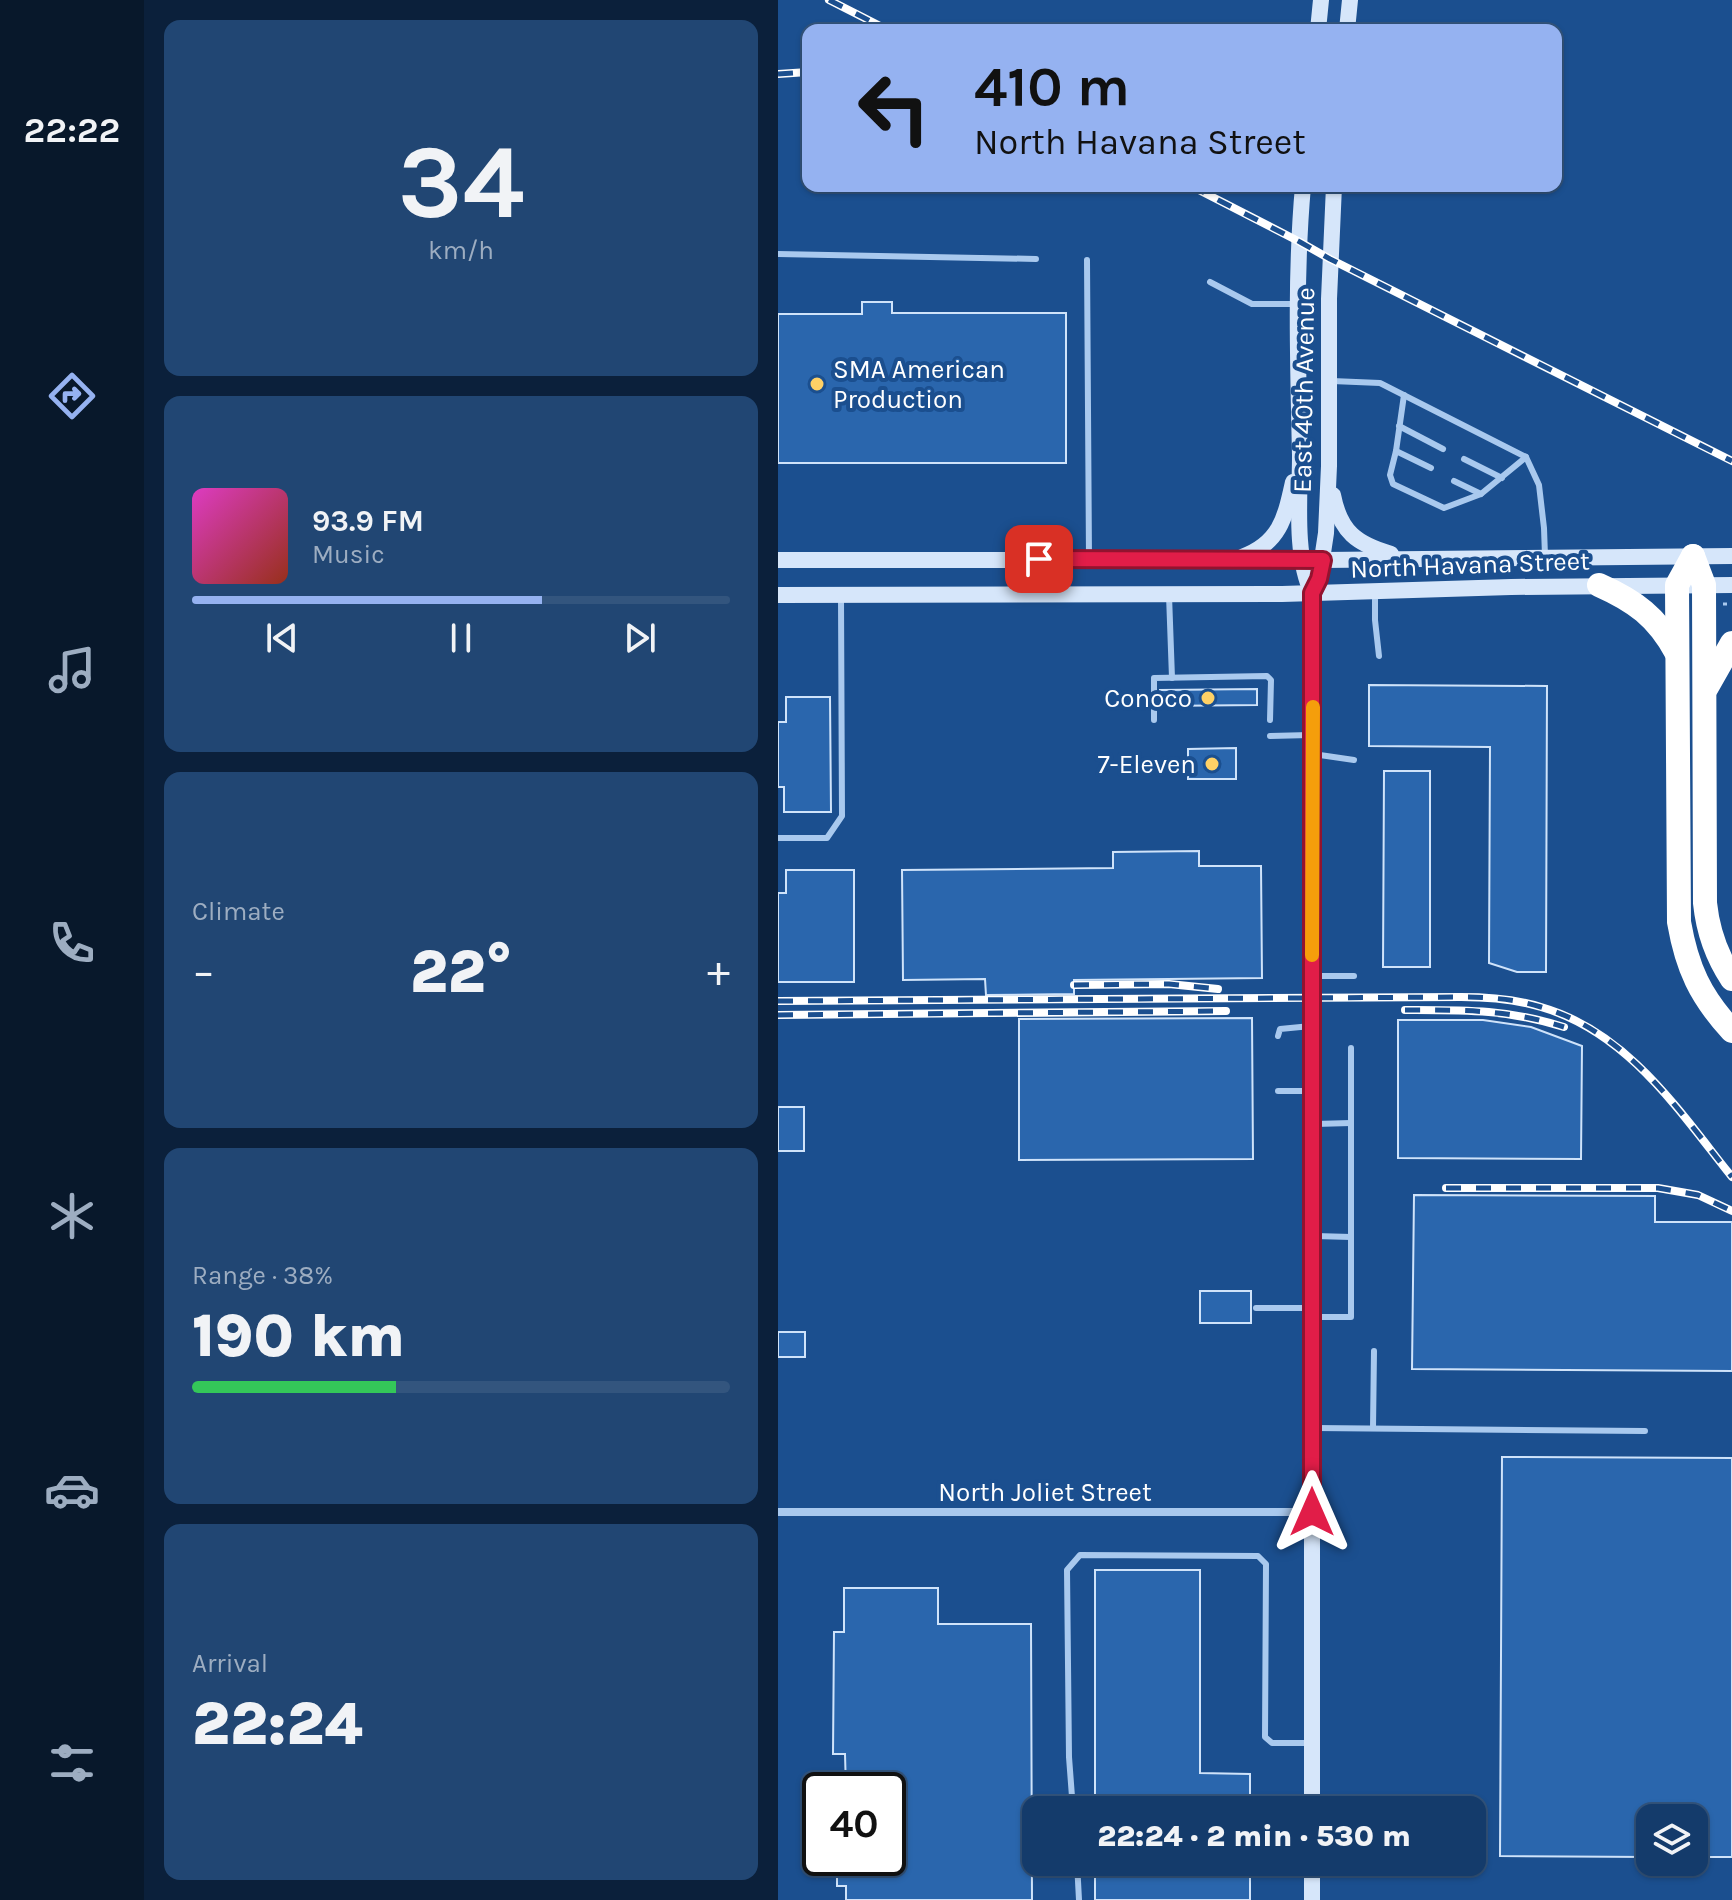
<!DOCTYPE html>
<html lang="en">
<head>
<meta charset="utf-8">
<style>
	:root { --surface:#143b6b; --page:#214673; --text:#f1f3f6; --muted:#9dadc1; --line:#33557e; --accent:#95b2f1 }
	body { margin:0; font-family:Karla,sans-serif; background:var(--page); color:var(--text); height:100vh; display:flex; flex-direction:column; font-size:30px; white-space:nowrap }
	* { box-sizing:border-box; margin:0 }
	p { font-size:26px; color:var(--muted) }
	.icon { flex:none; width:44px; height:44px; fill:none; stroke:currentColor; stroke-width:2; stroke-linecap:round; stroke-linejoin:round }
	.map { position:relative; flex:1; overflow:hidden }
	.details { display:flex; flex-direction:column; gap:20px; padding:20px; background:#0b203b; width:634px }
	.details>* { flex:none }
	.hud { position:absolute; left:24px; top:24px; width:760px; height:168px; border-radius:16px; box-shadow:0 2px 6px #0004,0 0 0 2px var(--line); background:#95b2f1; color:#111; overflow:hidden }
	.buttons { position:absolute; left:858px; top:1804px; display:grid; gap:16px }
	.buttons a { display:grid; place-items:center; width:72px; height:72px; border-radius:16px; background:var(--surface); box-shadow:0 2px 6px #0004,0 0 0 2px var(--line); font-size:40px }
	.speed { position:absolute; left:24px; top:1772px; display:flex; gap:16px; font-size:40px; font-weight:700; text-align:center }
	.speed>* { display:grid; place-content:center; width:104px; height:104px; border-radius:50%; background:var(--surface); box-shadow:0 2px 6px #0004,0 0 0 2px var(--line); line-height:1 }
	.speed .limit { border:4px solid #111; border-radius:12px; background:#fff; color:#111 }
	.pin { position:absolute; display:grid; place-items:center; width:68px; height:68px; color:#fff; margin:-34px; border-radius:16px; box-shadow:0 4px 12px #0006 }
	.me { position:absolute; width:88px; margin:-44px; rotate:0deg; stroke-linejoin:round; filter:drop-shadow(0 0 6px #0008) }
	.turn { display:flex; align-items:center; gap:28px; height:168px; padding:0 40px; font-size:36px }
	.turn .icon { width:104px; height:104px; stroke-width:2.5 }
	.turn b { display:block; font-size:56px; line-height:68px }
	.big { font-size:60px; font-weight:800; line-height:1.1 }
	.details .card { flex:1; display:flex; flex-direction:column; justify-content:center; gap:12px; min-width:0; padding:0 28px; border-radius:16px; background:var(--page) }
	.details .dial { align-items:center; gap:0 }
	.dial b { font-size:104px; line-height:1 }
	.song { display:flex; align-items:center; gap:24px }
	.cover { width:96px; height:96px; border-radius:12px; background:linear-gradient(135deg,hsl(310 70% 55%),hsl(10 70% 35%)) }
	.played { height:8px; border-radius:4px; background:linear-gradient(90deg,var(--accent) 65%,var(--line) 65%) }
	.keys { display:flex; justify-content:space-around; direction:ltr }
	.heat { display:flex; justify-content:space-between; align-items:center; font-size:44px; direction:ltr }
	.charge { height:12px; border-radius:6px; background:linear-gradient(90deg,#34c759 38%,var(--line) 0) }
	.trip { position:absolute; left:244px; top:1796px; width:464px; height:80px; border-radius:16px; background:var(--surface); box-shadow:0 2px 6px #0004,0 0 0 2px var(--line); font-weight:800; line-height:80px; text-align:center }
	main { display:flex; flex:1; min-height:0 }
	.tab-bar { display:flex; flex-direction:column; width:144px; justify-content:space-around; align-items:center; background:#08182b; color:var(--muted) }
	.tab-bar .icon { width:56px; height:56px }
	.tab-bar .active { color:var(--accent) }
	.tab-bar b { font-size:36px; color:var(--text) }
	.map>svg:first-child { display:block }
	.building { fill:#2a66ad; stroke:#cfe3fa; stroke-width:2 }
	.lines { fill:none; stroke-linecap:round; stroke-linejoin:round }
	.path { stroke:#a9c9ee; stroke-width:3; stroke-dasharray:4 6; stroke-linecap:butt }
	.lane { stroke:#a9c9ee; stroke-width:6 }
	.street { stroke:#a9c9ee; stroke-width:8 }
	.secondary { stroke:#d6e6fa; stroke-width:16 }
	.highway { stroke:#fff; stroke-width:24 }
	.rail-casing { stroke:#fff; stroke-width:8 }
	.rail { stroke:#1b4f8f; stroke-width:5; stroke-dasharray:15; stroke-linecap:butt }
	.route-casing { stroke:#92132f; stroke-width:20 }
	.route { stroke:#e11d48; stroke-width:14 }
	.slow { stroke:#f59e0b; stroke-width:14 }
	.poi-dot { fill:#ffd166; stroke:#1b4f8f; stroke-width:3 }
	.labels { text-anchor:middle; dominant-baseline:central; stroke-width:8; stroke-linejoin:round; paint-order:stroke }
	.poi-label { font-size:26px; fill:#fff; stroke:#1b4f8f; text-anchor:end }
	.street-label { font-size:26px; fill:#fff; stroke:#1b4f8f }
</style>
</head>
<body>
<main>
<nav class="tab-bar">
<b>22:22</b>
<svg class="icon active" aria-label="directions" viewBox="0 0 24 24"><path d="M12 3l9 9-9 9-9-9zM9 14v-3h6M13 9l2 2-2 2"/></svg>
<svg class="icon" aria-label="music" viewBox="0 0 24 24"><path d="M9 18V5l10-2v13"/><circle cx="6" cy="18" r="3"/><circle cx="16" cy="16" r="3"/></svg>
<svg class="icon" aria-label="phone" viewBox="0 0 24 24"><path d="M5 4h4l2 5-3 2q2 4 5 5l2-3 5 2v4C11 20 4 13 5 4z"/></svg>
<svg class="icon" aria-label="climate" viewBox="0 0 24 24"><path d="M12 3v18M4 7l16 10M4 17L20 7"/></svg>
<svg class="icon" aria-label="car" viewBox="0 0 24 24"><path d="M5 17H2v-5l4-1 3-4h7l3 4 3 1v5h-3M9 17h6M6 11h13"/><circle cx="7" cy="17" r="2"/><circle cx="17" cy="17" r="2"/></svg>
<svg class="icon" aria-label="filters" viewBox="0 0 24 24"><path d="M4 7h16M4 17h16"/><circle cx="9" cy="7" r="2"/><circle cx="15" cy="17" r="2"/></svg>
</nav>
<section class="details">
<div class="card dial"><b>34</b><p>km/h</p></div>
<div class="card">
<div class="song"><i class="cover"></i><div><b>93.9 FM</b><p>Music</p></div></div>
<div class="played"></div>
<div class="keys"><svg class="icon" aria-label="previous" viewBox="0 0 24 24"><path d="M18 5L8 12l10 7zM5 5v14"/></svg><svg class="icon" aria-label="pause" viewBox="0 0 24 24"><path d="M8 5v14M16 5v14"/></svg><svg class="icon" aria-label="next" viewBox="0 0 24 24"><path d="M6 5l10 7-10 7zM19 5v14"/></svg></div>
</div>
<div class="card"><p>Climate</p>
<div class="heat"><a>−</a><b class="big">22°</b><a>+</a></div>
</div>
<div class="card"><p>Range · 38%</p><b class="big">190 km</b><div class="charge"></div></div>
<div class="card"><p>Arrival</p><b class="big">22:24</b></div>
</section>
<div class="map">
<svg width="954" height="1900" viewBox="0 0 954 1900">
	<rect width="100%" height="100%" fill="#1b4f8f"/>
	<g class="building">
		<polygon points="84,302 114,302 114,313 288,313 288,463 0,463 0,314 84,314"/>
		<polygon points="591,685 769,686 768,972 739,972 711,963 712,747 591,746"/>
		<polygon points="479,689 479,705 382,706 382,690"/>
		<polygon points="8,697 52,697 53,812 6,812 6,787 0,787 0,722 8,722"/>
		<polygon points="458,748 458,779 410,779 410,749"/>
		<polygon points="606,771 652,771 652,967 605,967"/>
		<polygon points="421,851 421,866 483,866 484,978 296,980 296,994 208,995 207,979 125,980 124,870 335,868 335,852"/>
		<polygon points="8,870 76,870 76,982 0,982 0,893 8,893"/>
		<polygon points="474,1018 475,1159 241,1160 241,1019"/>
		<polygon points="620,1020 705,1020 753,1027 804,1046 803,1159 620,1158"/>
		<rect x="0" y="1107" width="26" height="44"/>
		<polygon points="636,1195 877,1196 877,1222 954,1222 954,1371 634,1369"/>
		<rect x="422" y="1291" width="51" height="32"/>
		<rect x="0" y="1332" width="27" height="25"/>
		<polygon points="724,1457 954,1458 954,1857 916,1857 916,1818 872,1818 872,1857 722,1856"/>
		<polygon points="317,1570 422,1570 422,1773 472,1774 472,1810 317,1810"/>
		<polygon points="66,1588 160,1588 160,1624 253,1624 254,1900 68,1900 68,1886 59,1886 59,1858 110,1858 110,1790 68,1790 67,1754 55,1754 56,1632 66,1632"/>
		<rect x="317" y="1862" width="155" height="38"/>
	</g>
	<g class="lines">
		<polyline class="path" points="945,604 954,604"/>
		<g class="lane">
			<polyline points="0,254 258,259"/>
			<polyline points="309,260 311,559"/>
			<polyline points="432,282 474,304 517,304"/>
			<polyline points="554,381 602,383 748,457 761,485 766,528 767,556"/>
			<polyline points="626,395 618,451 612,475 615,484 666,508 703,494 748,457"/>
			<polyline points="621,426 665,449"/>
			<polyline points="618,451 653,468"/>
			<polyline points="686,459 724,478"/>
			<polyline points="676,481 703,494"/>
			<polyline points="597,592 597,620 601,656"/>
			<polyline points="391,595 394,678"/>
			<polyline points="376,720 376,678 489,676 493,680 492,720"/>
			<polyline points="492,736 532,735"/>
			<polyline points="535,754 576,760"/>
			<polyline points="0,838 49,838 64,816 63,598"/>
			<polyline points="537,976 576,976"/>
			<polyline points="500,1036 502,1029 533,1026"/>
			<polyline points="500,1091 533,1091"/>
			<polyline points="537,1124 573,1123"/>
			<polyline points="537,1236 573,1237"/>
			<polyline points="478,1308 534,1308"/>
			<polyline points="537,1317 573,1317 573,1048"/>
			<polyline points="537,1428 867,1431"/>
			<polyline points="595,1428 596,1351"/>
			<polyline points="295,1810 291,1757 289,1570 302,1555 480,1556 488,1564 487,1737 494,1743 534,1743"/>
			<polyline points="299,1862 301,1900"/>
		</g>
		<polyline class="street" points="0,1512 534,1512"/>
		<g class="secondary">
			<polyline points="540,30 543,0"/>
			<polyline points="569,30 572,0"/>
			<path d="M525 186C517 275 520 365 522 455 522 497 516 556 534 593V1810"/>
			<path d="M555 495C562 532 579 544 613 554"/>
			<path d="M464 557C502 543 507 518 515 482"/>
			<polyline points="0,560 545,560 954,556"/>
			<polyline points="534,593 541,579 548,533 551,466 551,299 556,186"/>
			<polyline points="0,595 504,594 733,587 954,585"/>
			<polyline points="534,1900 534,1862"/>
		</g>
		<g class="highway">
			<path d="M915 556 899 585 901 922C909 968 922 996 954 1031"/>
			<path d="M915 556 926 585 927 903C930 932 938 955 954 979"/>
			<path d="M821 585C857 601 879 617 898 652"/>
			<polyline points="929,687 954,643"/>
		</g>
		<g class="rail-casing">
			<g id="rail">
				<polyline points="51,0 110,30"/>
				<polyline points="0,74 30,72"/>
				<polyline points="413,186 522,242 552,259 954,461"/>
				<polyline points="296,985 391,984 440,989"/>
				<path d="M0 1001 683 997C710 997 737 999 763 1007 850 1032 901 1111 954 1177"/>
				<path d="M627 1010C685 1010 729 1009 786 1027"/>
				<polyline points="0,1015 448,1011"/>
				<polyline points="668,1188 880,1188 920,1195 954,1211"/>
			</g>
		</g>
		<use href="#rail" class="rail"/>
	</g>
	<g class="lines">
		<g class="route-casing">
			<polyline id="route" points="261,559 545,560 541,579 534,593 534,1512"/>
		</g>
		<use href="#route" class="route"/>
		<polyline class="slow" points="534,955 535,707"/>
	</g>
	<g class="poi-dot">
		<circle cx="39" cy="384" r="8"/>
		<circle cx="430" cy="698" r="8"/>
		<circle cx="434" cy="764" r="8"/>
	</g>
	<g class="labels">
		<g class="poi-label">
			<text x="55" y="369" text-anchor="start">SMA American<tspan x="55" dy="30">Production</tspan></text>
			<text x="414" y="698">Conoco</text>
			<text x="418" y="764">7-Eleven</text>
		</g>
		<g class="street-label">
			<text transform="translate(526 390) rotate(-89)">East 40th Avenue</text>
			<text transform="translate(692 565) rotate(-2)">North Havana Street</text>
			<text x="267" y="1492">North Joliet Street</text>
		</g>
	</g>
</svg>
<div class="buttons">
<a><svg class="icon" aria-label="layers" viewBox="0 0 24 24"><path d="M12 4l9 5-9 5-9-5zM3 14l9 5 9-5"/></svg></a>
</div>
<div class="speed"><div class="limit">40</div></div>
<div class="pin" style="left:261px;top:559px;background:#d93025"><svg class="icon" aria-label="arrive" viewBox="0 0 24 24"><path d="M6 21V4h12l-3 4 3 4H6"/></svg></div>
<svg class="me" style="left:534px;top:1512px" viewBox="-20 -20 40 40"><path d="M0-17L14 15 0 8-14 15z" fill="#e11d48" stroke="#fff" stroke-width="4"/></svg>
<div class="trip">22:24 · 2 min · 530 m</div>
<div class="hud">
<div class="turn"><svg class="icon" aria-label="left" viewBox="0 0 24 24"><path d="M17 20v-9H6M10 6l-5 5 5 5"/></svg><div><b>410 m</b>North Havana Street</div></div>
</div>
</div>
</main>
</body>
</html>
